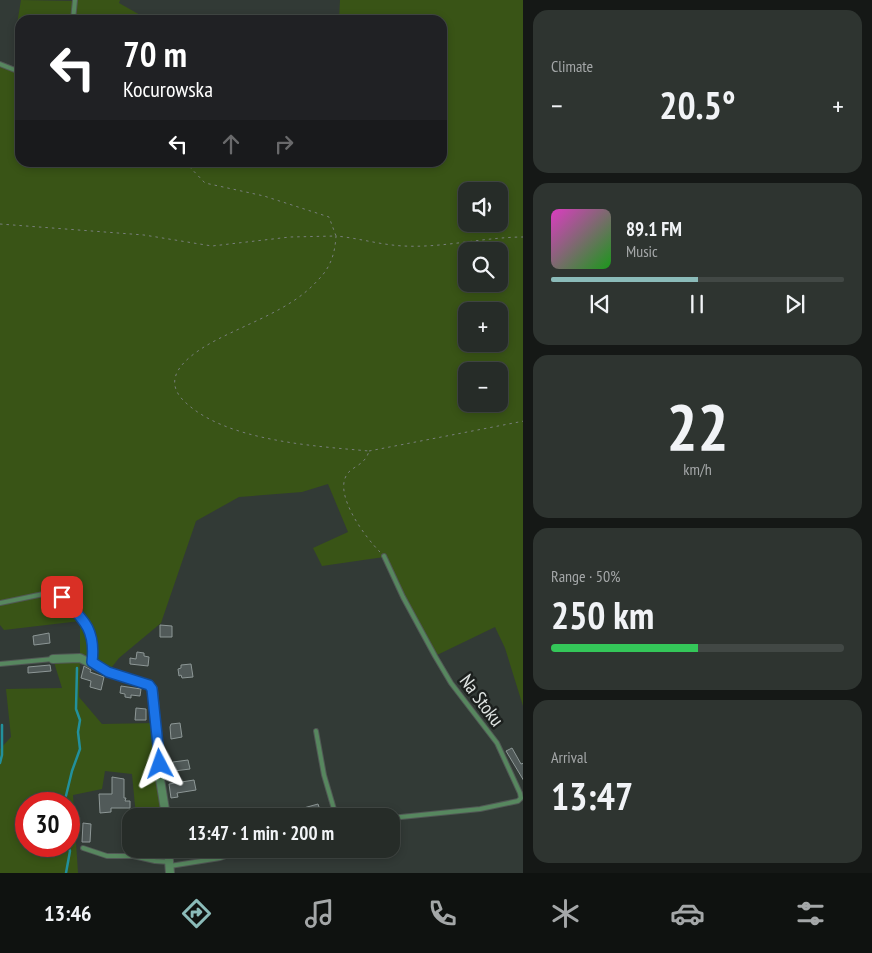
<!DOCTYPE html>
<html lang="en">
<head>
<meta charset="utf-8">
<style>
	:root { --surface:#262c28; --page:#2e3430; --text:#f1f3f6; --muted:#a4a7a8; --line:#424845; --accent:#8bbbb9 }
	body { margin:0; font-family:"PT Sans Narrow",sans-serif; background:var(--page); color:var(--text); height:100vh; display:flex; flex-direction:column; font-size:19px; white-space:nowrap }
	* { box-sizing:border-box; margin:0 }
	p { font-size:16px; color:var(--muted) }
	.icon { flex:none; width:28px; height:28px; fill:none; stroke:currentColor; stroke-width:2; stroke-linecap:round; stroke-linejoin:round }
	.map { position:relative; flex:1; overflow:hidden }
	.drawer { display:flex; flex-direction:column; gap:10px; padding:10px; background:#151816; width:349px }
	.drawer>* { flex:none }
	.guide { position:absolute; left:15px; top:15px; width:432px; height:152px; border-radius:15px; box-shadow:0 2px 8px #0003,0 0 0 1px var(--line); background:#202124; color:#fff; overflow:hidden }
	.tools { position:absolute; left:458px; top:182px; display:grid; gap:10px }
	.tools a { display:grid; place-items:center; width:50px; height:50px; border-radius:10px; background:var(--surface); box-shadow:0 2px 8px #0003,0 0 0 1px var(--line); font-size:25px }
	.speed { position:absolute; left:15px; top:792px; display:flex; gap:10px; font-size:25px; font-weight:700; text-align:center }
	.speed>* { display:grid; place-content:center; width:65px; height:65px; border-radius:50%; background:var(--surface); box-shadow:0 2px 8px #0003,0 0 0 1px var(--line); line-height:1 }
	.speed .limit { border:8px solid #d22; background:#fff; color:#111 }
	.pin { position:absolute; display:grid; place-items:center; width:42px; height:42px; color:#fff; margin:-21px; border-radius:10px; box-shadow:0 2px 8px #0006 }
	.me { position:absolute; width:55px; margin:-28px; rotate:356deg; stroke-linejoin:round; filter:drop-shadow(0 0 4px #0008) }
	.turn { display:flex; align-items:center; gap:18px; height:105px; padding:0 25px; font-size:22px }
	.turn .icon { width:65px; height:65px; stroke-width:2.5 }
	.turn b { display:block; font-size:35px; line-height:42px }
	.lanes { display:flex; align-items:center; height:48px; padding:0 25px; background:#0003; justify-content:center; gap:25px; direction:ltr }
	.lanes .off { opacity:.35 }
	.big { font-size:38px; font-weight:600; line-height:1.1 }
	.drawer .widget { flex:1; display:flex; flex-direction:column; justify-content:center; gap:8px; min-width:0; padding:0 18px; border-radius:15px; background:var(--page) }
	.drawer .dial { align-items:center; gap:0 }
	.dial b { font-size:65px; line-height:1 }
	.song { display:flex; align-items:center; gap:15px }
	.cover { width:60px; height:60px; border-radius:8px; background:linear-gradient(135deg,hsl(310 70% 55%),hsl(120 70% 35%)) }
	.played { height:5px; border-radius:2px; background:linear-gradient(90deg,var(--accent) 50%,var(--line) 50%) }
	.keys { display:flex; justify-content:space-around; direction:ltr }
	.heat { display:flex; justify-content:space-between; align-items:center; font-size:28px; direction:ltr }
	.charge { height:8px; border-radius:4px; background:linear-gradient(90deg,#34c759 50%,var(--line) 0) }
	.trip { position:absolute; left:122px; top:808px; width:278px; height:50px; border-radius:15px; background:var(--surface); box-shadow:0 2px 8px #0003,0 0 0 1px var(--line); font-weight:600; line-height:50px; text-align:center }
	.tabs { display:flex; height:80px; justify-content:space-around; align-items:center; background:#0f1210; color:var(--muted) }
	.tabs .icon { width:35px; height:35px }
	.tabs .on { color:var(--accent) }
	.tabs b { font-size:22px; color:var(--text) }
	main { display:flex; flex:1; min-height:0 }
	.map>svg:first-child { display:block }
	.green { fill:#395416; fill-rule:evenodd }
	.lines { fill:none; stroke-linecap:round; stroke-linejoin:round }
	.stream { stroke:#22909c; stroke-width:2.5 }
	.building { fill:#515a59; stroke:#8d9796 }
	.lane-casing { stroke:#515855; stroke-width:6 }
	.street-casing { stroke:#515855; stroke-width:10 }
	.path { stroke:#787f7c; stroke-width:1; stroke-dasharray:2.5 4; stroke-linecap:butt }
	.lane { stroke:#57875f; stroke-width:4 }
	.street { stroke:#57875f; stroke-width:8 }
	.route-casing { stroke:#114b97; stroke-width:12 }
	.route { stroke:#1a73e8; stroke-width:9 }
	.labels { text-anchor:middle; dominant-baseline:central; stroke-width:5; stroke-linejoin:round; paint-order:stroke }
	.street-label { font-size:19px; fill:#dee3e1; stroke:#1c201e }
</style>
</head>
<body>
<main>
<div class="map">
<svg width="524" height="873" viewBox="0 0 524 873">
	<rect width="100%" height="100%" fill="#323a36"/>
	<g class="green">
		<polygon points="21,0 74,1 75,0 120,0 119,3 149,20 20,20 20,44 14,42"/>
		<path d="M340 0H523V706L505 648 495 627 435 656 384 557 322 566 313 548 348 532 328 484 302 492 239 497 196 521 161 623 119 658 108 672 80 658 79 697 102 724 156 723 166 816H136L132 774 105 771 102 789 73 795 78 873H0V749L11 737 6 689 62 688 53 659 80 658V621L4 630 0 625V64L20 72V162H442V20H339ZM466 191H499V224H466ZM466 251H499V284H466ZM466 311H499V344H466ZM466 371H499V404H466ZM26 804H69V846H26Z"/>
	</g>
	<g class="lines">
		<g class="stream">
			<polyline points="0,763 2,755 2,725"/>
			<polyline points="64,804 72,771 80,749 78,732 80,720 76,709 77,668"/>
			<polyline points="66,873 70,851 68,846"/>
		</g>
	</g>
	<g class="building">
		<polygon points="160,625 172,626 172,637 160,637"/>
		<polygon points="49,633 50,643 34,645 33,636"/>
		<polygon points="137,652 144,653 144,656 149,657 148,666 130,664 130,658 136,659"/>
		<polygon points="191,664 193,677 182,678 181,675 179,676 178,669 181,668 181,665"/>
		<polygon points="50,665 51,671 28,673 28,667"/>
		<polygon points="84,666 91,670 90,672 104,677 101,690 90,687 91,681 81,678"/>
		<polygon points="121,686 141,689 140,696 131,695 131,698 125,697 125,694 120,693"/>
		<polygon points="136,708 146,709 146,720 135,720"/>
		<polygon points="180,723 182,737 171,739 170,727 171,724"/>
		<polygon points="512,748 521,764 524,763 524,781 506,751"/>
		<polygon points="188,760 190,769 174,771 173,762"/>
		<polygon points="112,777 124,779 124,798 126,798 125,801 130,801 130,808 111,808 111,812 100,813 99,794 112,794"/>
		<polygon points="194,780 196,790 177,793 178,797 171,798 169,784"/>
		<polygon points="318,804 320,810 313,812 314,816 301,816 300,809"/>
		<polygon points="83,823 91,824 90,842 82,842"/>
	</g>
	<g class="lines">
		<g class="lane-casing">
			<g id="lane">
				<polyline points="73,20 75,0"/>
				<polyline points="0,64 20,72"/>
				<polyline points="384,556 403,597 435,656 451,683 497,743 520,793 521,798 518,801 480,809 391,818"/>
				<path d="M0 603 53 592C80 607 96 632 92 662"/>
				<polyline points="0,664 53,659"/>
				<polyline points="316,731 324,775 336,816"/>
				<polyline points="83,848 107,856 133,856 155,861 170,862"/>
				<polyline points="170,866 220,858 247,849"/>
			</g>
		</g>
		<g class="street-casing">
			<g id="street">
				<polyline points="53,659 80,658 108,672 149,685 153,689 154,700 160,779 166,816"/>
				<polyline points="168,849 170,873"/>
			</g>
		</g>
		<g class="path">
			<polyline points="0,224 144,235 212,246 290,237 336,236 329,217 264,196 205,183 185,162"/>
			<polyline points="369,451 524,421"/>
			<path d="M380 552C366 538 335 497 346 476 351 466 365 466 369 451 314 446 223 441 183 400 162 378 185 359 204 347 240 325 290 312 318 280 331 267 335 253 336 236 358 238 381 245 404 246 444 248 484 237 524 237"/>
		</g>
		<use href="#lane" class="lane"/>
		<use href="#street" class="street"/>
	</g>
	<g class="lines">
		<g class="route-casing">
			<path id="route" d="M62 597C83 619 96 629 92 662L108 672 149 685 152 689 160 764"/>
		</g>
		<use href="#route" class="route"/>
	</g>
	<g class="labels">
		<g class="street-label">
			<text transform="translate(482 700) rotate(53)">Na Stoku</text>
		</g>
	</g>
</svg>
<div class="tools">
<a><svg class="icon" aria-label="sound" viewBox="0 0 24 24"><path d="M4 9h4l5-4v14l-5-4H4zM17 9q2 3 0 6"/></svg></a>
<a><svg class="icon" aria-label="search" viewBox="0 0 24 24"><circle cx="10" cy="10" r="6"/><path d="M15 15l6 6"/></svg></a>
<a>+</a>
<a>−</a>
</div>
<div class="speed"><div class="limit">30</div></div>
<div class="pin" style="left:62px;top:597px;background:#d93025"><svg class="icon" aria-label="arrive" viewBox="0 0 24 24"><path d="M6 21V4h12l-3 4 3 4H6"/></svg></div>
<svg class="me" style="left:160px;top:764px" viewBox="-20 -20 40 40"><path d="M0-17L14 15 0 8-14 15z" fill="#1a73e8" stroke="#fff" stroke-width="4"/></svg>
<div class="trip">13:47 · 1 min · 200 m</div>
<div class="guide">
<div class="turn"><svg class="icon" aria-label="left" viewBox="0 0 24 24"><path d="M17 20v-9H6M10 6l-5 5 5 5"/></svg><div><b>70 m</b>Kocurowska</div></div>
<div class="lanes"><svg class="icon" aria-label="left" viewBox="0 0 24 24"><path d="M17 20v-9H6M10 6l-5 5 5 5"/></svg><svg class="icon off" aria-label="ahead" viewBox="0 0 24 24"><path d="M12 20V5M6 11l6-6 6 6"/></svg><svg class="icon off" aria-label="right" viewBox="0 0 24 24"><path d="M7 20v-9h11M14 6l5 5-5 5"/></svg></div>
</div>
</div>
<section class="drawer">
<div class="widget"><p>Climate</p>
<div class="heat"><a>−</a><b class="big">20.5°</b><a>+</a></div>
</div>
<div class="widget">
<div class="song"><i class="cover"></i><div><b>89.1 FM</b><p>Music</p></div></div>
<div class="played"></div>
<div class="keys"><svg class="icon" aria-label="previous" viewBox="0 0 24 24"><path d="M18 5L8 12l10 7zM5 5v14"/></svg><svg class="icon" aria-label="pause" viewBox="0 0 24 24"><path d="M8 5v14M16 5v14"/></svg><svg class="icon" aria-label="next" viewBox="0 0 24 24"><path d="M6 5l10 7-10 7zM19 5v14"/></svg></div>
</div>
<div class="widget dial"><b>22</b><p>km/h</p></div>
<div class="widget"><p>Range · 50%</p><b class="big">250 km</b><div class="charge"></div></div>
<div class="widget"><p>Arrival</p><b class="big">13:47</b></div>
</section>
</main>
<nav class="tabs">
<b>13:46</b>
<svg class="icon on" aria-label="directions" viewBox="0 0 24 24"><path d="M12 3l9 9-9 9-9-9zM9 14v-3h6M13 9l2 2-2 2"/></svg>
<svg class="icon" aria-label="music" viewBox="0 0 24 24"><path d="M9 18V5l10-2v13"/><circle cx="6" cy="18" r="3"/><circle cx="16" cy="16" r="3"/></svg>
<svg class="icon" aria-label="phone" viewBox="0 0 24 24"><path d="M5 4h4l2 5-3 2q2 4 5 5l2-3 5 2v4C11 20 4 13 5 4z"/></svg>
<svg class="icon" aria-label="climate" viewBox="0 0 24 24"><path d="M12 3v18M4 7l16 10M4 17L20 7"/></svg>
<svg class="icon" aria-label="car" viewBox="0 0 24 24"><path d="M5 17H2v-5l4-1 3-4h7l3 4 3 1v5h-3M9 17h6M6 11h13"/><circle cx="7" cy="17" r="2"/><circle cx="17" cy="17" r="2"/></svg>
<svg class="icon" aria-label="filters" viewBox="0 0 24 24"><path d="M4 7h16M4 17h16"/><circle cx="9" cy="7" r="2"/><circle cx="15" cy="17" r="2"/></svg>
</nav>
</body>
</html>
